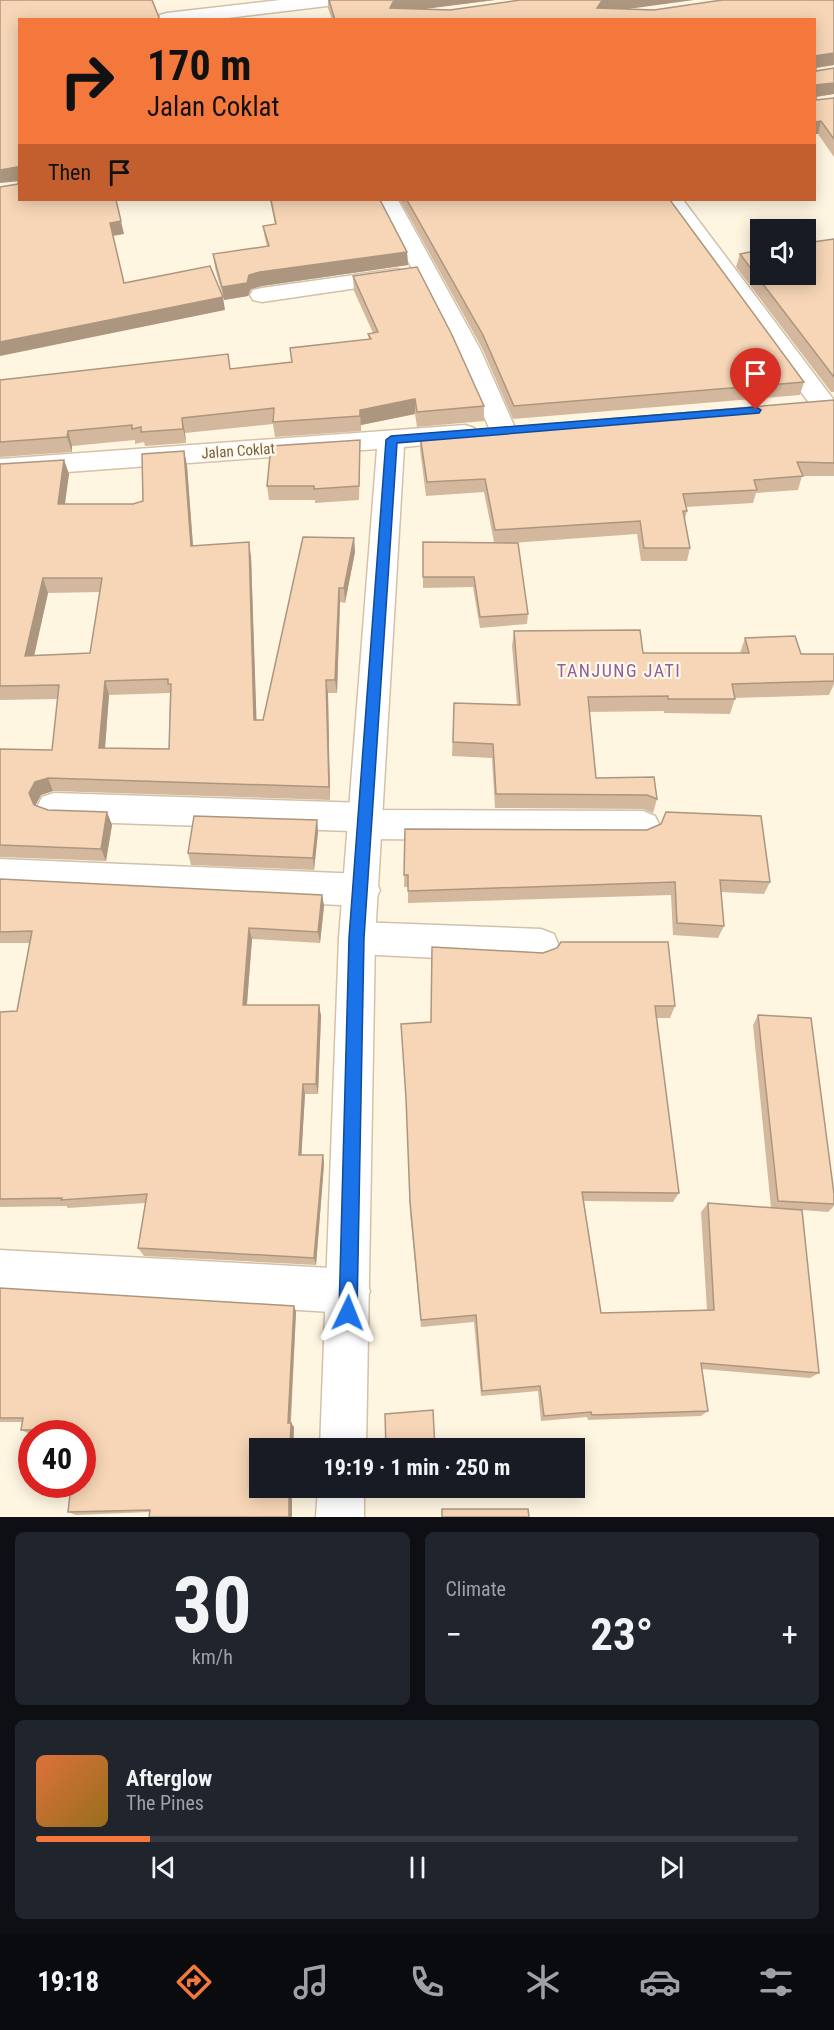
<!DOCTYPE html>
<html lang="en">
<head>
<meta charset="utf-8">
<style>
	:root { --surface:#171b24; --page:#20242c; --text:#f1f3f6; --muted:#9ea1a6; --line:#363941; --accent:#f4773b }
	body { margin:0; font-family:"Roboto Condensed",sans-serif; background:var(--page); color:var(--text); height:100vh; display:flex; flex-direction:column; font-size:22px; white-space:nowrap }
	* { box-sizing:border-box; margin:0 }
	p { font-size:20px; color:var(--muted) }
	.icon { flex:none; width:33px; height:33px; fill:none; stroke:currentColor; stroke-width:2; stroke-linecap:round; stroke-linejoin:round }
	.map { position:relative; height:1517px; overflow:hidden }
	.panel { display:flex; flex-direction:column; gap:15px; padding:15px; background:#0d0f14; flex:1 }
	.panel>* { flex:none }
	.top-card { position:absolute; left:18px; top:18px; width:798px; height:183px; border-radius:0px; box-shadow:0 3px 15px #0003; background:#f4773b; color:#111; overflow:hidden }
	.fabs { position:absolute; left:750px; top:219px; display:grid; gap:12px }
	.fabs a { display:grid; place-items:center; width:66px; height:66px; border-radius:0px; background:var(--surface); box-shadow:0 3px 15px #0003; font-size:30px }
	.speed { position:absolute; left:18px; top:1420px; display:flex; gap:12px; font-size:30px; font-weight:700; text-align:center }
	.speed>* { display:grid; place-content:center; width:78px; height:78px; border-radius:50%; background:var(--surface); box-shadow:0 3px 15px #0003; line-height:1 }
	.speed .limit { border:9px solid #d22; background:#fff; color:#111 }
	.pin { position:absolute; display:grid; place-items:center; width:51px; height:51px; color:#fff; margin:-62px -26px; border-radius:50% 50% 50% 0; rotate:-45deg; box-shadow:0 0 6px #0007 }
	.pin .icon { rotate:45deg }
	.me { position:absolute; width:66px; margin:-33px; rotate:2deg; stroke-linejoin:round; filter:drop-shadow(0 0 4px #0008) }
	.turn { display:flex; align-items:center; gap:21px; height:126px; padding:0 30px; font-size:27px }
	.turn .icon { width:78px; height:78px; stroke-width:2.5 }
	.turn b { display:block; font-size:42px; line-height:51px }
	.then { display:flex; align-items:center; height:57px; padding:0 30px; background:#0003; gap:12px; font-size:22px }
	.big { font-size:45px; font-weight:700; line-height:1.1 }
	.panel .card { flex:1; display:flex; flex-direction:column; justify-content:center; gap:9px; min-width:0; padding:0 21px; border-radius:9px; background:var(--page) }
	.panel .dial { align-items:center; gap:0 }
	.dial b { font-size:78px; line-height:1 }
	.song { display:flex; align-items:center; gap:18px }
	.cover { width:72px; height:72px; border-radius:9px; background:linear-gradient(135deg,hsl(20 70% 55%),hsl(40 70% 35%)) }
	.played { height:6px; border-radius:3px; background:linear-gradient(90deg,var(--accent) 15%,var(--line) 15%) }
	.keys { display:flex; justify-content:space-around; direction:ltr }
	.heat { display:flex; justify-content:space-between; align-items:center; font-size:33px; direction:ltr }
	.panel .tiles { flex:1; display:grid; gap:15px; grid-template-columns:1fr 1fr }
	.card:last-child { grid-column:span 2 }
	.trip { position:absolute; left:249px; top:1438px; width:336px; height:60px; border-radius:0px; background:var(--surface); box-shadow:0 3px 15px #0003; font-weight:700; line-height:60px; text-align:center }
	.tab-bar { display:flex; height:96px; justify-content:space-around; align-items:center; background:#090b0e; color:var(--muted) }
	.tab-bar .icon { width:42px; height:42px }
	.tab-bar .current { color:var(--accent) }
	.tab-bar b { font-size:27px; color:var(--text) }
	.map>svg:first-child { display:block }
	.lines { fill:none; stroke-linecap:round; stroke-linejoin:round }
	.street-casing { stroke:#d2c1aa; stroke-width:3 }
	.secondary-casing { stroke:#d6c1a6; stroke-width:3 }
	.street { fill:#fff; fill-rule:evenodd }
	.secondary { fill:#fff; fill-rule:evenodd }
	.wall { fill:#d4b89d; fill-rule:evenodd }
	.shaded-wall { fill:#ac967f }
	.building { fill:#f6d6b6; stroke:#ac967f; stroke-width:1.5; fill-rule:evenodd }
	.route { fill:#1a73e8; stroke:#114b97; stroke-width:1.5 }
	.labels { text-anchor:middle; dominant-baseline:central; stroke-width:4.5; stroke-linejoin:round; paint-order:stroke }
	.street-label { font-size:15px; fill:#785d46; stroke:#fff9e9 }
	.quarter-label { font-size:18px; letter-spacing:1.5px; fill:#8e609c; stroke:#fff9e9 }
</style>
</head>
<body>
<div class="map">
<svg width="834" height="1517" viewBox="0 0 834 1517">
	<rect width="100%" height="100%" fill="#fef6e1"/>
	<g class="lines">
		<g class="street-casing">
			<g id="street">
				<polygon points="280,0 336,0 334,4 327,6 210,20 158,19 160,15 167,13"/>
				<polygon points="376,200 398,200 480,349 516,430 512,436 503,439 494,436 490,430 454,349"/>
				<polygon points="661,200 683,200 833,399 833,411 824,414 815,411"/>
				<polygon points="397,269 405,271 409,276 405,281 262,302 253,300 250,295 253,290 262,288"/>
				<polygon points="54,793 366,803 378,807 379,810 643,811 655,816 660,826 655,836 643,841 365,839 353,834 351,831 54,821 42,817 37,807 42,797"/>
				<polygon points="0,859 362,874 375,879 380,890 375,901 362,906 0,889"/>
				<polygon points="357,922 541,929 554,934 559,946 554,958 541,963 357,954 344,950 339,938 344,926"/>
				<polygon points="0,1250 348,1269 363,1276 370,1291 363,1306 348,1313 0,1292"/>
			</g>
		</g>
		<g class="secondary-casing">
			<g id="secondary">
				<polygon points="465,425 474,428 478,434 474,440 404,447 375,938 366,1449 320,1449 339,938 377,449 0,477 0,459"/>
				<polygon points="318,1488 364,1488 364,1517 316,1517"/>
			</g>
		</g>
		<use href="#street" class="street"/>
		<use href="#secondary" class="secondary"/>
	</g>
	<g class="wall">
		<polygon points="328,0 495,0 421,9 450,10 626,9 654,10 834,0 834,65 816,68 816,71 834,68 834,94 816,97 816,100 834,98 834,157 818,134 814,134 814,20 332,20 328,8"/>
		<polygon points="270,200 380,200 407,252 408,265 262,286 251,289 248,296 224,300 215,268 213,254 267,246 265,239 263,226 275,224"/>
		<polygon points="400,200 670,200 804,382 800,395 513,419 482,348"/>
		<polygon points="834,239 834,392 831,392 736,267 740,254"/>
		<polygon points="353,276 484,406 484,421 417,427 415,414 361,425 361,431 275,437 273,424 185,433 186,443 145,446 144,442 135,444 135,440 72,446 72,452 0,457 0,380 231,369 291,362 290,348 369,339 368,334 373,333 354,291"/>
		<polygon points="834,400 834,476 802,476 798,490 756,493 753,503 686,507 687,511 685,519 690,548 687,561 641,561 637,534 512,543 528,614 527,624 480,628 473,587 423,588 423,542 494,542 484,492 426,496 420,449 420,435"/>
		<polygon points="360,440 360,453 359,500 315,503 315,500 269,500 267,486"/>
		<path d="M184 451 187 466 193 545 251 556 256 720H263L354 538 355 552 345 603 340 602 337 693H328L330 800 53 791 41 795 35 806 48 810 107 812 112 825 106 861 0 857V749L52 750 58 699 0 700V464L64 460 69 474 64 504H133L143 501ZM100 592 90 653 34 655 48 593ZM170 693 169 749 105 748 109 695Z"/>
		<polygon points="514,631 643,653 740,653 745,638 801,654 834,681 834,684 829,695 735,698 730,714 664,713 664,711 589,712 596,778 657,799 653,813 643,809 495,808 492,758 452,756 454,703 517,705 512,646"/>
		<polygon points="317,820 318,832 314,870 191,865 188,853"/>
		<polygon points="405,829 770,882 764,894 721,892 724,926 718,938 673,935 671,895 408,903 408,887 404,887"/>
		<polygon points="0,879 322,895 324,906 320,943 252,939 247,1005 319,1005 321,1016 318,1094 305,1094 301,1155 323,1155 324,1164 316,1265 144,1256 138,1248 145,1203 68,1208 66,1206 0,1207 0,1012 17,1011 30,943 0,943"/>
		<polygon points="432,947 675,1006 670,1018 656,1018 679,1193 673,1202 584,1201 601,1313 707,1310 701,1212 708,1203 771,1208 753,1025 758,1015 834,1194 834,1206 828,1212 802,1210 819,1373 810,1378 702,1369 708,1411 701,1416 588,1420 587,1417 541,1421 538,1391 481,1396 474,1322 421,1327 410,1211 407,1109 401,1024 431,1022"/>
		<polygon points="0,1288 294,1306 296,1312 291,1423 294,1427 293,1449 260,1449 292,1488 292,1517 149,1517 150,1512 76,1515 68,1512 77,1434 30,1434 21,1430 23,1422 0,1422"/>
	</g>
	<g class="shaded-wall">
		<polygon points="399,0 495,0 401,12 390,8 393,2"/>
		<polygon points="607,0 694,0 606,12 597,8 601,2"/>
		<polygon points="834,53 834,65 814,68 815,56"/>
		<polygon points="834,83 834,94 814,97 816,85"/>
		<polygon points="821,121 818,134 814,134 814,122"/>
		<polygon points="18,167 20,181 0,183 0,170"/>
		<polygon points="121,221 124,234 113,236 110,223"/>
		<polygon points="407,252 408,265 262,286 251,289 248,296 224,300 222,287 249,275 260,272"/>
		<polygon points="223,297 225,310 0,356 0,342"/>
		<polygon points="415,399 415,414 361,425 361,431 360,410"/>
		<polygon points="182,418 185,433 186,443 183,429"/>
		<polygon points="68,431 72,446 72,452 67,437"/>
		<polygon points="184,451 187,466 194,560 191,546"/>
		<polygon points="64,460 69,474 63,519 58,504"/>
		<polygon points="354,538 355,552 345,603 344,588"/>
		<polygon points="249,542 251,556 257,733 254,720"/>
		<polygon points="43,578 48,593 31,670 25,656"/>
		<polygon points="339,588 340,602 337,693 335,680"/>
		<polygon points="326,680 328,693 330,800 329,787"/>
		<polygon points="105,681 109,695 104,761 99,748"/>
		<polygon points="48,778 53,791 41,795 35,806 40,818 29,793 35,782"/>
		<polygon points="107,812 112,825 106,861 101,849"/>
		<polygon points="317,820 318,832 314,870 313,858"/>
		<polygon points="322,895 324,906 320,943 318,932"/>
		<polygon points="249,928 252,939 246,1015 243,1005"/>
		<polygon points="319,1005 321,1016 318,1094 316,1084"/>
		<polygon points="303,1084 305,1094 301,1163 299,1155"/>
		<polygon points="323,1155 324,1164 316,1265 314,1258"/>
		<polygon points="294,1306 296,1312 290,1427 288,1423"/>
		<polygon points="291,1423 294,1427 293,1449 290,1449"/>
		<rect x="289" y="1488" width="3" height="29"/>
	</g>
	<g class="building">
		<polygon points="0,0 152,0 160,20 20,20 20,200 116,200 121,221 110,223 124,283 210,266 223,297 0,342 0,187 18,184 18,167 0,170"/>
		<polygon points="329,0 399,0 393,2 390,8 450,10 520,0 607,0 601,2 597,8 654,10 722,0 834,0 834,53 815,56 816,71 834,68 834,83 816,85 816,100 834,98 834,139 821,121 814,122 814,20 335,20"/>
		<polygon points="271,200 380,200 407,252 260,272 249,275 247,283 222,287 213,254 269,246 263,226 276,224"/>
		<polygon points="407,200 670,200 804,382 514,406 483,335"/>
		<polygon points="834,239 834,377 740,254 760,250 760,274 806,274 806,243"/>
		<polygon points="417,267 452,335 484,406 417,412 415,399 360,410 360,416 273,422 274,408 182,418 183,429 141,432 141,427 132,429 132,425 68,431 67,437 0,442 0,380 228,354 230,369 292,362 290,348 371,339 368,334 378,332 353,276"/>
		<polygon points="834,400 834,463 797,462 803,476 754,480 757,490 683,494 687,511 683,511 690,548 644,548 640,521 495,530 485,479 427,482 420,435"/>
		<polygon points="360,440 359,486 314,489 314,486 267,486 271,446"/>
		<path d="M184 451 191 546 249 542 254 720H263L303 537 354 538 344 588H339L335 680H326L329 787 48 778 35 782 29 793 34 805 48 810 107 812 101 849 0 845V749L52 750 59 685 0 686V464L64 460 58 504H133L143 501 142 454ZM43 578H102L90 653 25 656ZM168 679V684H171L169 749 99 748 105 681Z"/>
		<polygon points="423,542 518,543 528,614 480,617 474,577 423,577"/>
		<polygon points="640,630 643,653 749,653 745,638 795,636 801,654 834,654 834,681 732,684 735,699 668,699 668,696 588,697 596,778 654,777 657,799 647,795 496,794 493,744 453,742 454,703 520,705 514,631"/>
		<polygon points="666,812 761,816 770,882 720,880 724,926 677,923 675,882 408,891 408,875 404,875 405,829 647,830 661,824"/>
		<polygon points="194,816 317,820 313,858 188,853"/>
		<polygon points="0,879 322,895 318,932 249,928 243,1005 319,1005 316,1084 303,1084 299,1155 323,1155 314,1258 138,1248 147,1194 61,1200 62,1198 0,1199 0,1012 17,1011 32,931 0,932"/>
		<polygon points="561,942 668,942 675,1006 655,1006 679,1193 582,1192 601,1313 714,1310 708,1203 802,1210 819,1373 701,1363 708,1411 592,1415 591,1412 544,1416 540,1386 482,1391 476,1315 421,1320 410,1202 406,1098 401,1024 431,1022 432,947 543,953 557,948"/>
		<polygon points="758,1015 811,1018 834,1194 834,1204 778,1201"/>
		<polygon points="0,1288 294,1306 288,1423 291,1423 290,1449 260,1449 260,1488 289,1488 289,1517 149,1517 150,1510 68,1512 71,1485 82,1485 82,1434 77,1434 77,1430 21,1430 23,1418 0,1418"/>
		<polygon points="433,1410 435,1449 386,1449 385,1414"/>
		<polygon points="442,1509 528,1509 529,1517 442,1517"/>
	</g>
	<polygon class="route" points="756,407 761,410 759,413 397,443 364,938 357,1313 354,1320 348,1322 341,1320 339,1313 349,938 386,440 391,436"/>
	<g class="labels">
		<g class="street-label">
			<text transform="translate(238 451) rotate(-4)">Jalan Coklat</text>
		</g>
		<g class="quarter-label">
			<text x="619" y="670">TANJUNG JATI</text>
		</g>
	</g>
</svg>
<div class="fabs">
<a><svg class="icon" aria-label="sound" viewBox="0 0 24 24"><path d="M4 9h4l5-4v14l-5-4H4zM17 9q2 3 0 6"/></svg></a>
</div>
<div class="speed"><div class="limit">40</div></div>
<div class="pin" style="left:756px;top:410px;background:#d93025"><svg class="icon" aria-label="arrive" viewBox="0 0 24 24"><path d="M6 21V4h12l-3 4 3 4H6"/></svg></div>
<svg class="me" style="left:348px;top:1313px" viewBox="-20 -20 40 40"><path d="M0-17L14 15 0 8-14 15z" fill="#1a73e8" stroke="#fff" stroke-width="4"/></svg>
<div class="trip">19:19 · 1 min · 250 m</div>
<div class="top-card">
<div class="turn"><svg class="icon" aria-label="right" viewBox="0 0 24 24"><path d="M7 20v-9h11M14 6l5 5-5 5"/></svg><div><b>170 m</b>Jalan Coklat</div></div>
<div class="then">Then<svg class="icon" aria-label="arrive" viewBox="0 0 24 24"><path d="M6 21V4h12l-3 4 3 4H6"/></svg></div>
</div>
</div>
<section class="panel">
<div class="tiles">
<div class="card dial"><b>30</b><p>km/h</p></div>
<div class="card"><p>Climate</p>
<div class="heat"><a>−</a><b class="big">23°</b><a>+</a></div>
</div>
<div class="card">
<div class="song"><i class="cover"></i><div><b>Afterglow</b><p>The Pines</p></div></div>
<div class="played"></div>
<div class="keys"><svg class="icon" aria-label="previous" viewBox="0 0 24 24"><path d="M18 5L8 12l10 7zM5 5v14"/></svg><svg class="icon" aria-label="pause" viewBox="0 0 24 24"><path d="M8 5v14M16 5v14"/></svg><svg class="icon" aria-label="next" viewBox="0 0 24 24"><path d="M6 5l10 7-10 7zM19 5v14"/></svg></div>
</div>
</div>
</section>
<nav class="tab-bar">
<b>19:18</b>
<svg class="icon current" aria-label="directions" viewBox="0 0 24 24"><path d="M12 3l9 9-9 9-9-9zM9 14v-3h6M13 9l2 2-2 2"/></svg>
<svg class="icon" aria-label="music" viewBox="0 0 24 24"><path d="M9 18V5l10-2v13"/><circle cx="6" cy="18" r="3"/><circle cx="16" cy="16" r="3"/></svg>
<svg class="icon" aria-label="phone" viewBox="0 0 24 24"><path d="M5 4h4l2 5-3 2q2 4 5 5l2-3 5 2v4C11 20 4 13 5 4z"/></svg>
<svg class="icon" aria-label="climate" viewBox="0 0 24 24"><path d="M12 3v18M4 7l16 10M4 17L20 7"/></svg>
<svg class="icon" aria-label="car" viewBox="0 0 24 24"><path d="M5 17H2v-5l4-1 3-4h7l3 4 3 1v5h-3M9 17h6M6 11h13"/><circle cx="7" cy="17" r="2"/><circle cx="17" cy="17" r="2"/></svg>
<svg class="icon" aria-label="filters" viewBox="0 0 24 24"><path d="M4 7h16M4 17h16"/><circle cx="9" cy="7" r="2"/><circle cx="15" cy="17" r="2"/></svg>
</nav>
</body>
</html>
